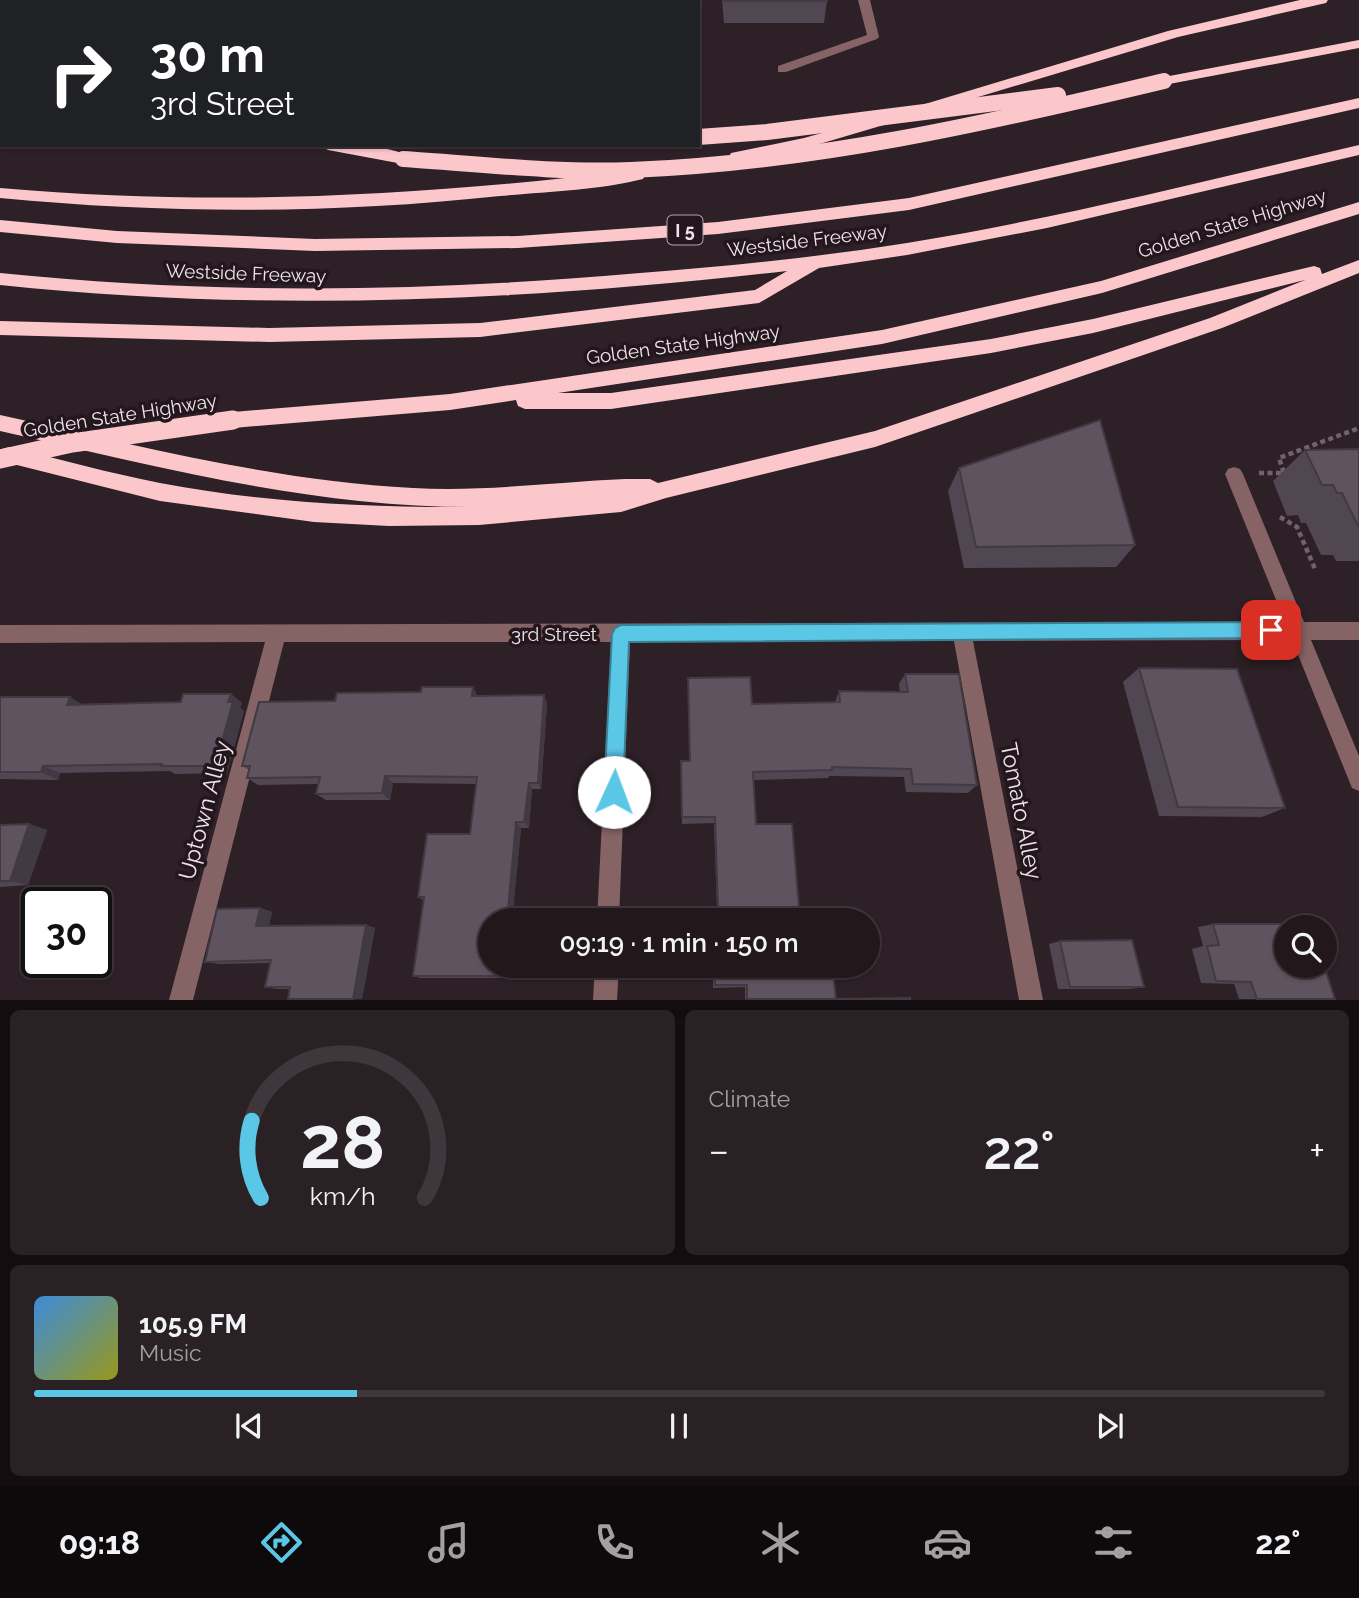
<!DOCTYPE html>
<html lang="en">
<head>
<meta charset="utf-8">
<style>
	:root { --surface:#22181c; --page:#2a2125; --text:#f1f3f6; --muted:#a2a0a3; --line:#3f373b; --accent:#5bc7e7 }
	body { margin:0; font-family:Raleway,sans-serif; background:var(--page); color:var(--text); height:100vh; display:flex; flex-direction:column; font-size:26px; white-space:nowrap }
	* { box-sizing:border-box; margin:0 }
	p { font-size:23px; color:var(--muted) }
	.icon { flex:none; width:38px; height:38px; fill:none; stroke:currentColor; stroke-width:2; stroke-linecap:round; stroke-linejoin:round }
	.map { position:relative; height:1000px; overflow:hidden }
	.panel { display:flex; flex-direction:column; gap:10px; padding:10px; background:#130d0f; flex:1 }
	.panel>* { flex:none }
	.top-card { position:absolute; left:0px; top:0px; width:700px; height:147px; box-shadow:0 2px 5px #0004,0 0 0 2px var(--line); background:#202124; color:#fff; overflow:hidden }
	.buttons { position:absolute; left:1274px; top:915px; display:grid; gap:14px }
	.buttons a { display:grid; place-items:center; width:63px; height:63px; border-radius:50%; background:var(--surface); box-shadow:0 2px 5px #0004,0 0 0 2px var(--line); font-size:35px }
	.speed { position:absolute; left:21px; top:887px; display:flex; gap:14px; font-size:35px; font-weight:700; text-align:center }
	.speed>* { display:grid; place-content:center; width:91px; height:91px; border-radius:50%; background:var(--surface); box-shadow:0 2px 5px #0004,0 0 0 2px var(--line); line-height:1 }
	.speed .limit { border:4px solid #111; border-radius:10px; background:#fff; color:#111 }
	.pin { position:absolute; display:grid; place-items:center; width:60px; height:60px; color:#fff; margin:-30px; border-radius:14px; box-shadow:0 4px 10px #0006 }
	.me { position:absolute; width:77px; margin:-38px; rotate:2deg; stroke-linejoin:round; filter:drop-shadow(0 0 5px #0008) }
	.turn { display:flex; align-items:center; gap:24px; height:147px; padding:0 35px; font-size:32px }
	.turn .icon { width:91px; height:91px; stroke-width:2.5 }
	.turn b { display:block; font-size:49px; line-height:60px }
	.big { font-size:52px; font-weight:600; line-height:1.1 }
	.panel .tile { flex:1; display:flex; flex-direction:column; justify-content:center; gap:10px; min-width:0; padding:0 24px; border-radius:10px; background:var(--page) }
	.panel .dial { align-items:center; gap:0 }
	.dial svg { height:182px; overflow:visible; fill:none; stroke:var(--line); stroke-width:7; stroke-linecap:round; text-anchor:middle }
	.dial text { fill:var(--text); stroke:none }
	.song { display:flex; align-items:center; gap:21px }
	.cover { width:84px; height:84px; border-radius:10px; background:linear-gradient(135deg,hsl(210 70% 55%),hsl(60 70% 35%)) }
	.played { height:7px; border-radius:4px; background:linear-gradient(90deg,var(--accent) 25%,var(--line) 25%) }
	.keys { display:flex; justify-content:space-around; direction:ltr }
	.heat { display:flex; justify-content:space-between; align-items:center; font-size:38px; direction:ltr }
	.panel .tiles { flex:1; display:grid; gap:10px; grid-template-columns:1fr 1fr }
	.tile:last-child { grid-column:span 2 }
	.trip { position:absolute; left:478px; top:908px; width:402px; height:70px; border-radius:35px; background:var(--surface); box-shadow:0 2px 5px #0004,0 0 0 2px var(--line); font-weight:600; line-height:70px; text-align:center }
	.tab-bar { display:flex; height:112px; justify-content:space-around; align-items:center; background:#0e0a0b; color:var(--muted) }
	.tab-bar .icon { width:49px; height:49px }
	.tab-bar .selected { color:var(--accent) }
	.tab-bar b { font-size:32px; color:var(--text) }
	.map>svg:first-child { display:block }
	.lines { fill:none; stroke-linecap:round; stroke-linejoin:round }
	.path { stroke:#70646a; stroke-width:4.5; stroke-dasharray:5 3.5; stroke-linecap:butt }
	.minor { fill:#866466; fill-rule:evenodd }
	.highway { fill:#fbc7cb; fill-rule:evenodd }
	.highway-bridge-far1 { stroke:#fbc7cb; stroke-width:16 }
	.highway-bridge { stroke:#fbc7cb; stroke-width:19 }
	.wall { fill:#514752 }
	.shaded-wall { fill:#423a42 }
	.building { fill:#5e535f; stroke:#423a42; stroke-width:2 }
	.route { fill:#5bc7e7; stroke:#3b8196; stroke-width:2 }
	.labels { text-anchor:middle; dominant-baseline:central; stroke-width:7; stroke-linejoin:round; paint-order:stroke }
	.shield { fill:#23171d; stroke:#b0a6ab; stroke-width:2 }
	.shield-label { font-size:18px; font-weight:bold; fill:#ede3e8 }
	.street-label { font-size:19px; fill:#ede3e8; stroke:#23171d }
	.near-street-label { font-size:23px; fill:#ede3e8; stroke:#23171d }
</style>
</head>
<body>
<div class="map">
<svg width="1359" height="1000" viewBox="0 0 1359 1000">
	<rect width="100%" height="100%" fill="#2d2026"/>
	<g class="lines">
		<g class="path">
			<polyline points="1259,473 1284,473 1279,458 1359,428"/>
			<polyline points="1280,517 1297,527 1315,569"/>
		</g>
		<g class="minor">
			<rect x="636" y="0" width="12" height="2"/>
			<polygon points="858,0 870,0 879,37 877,39 786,72 778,72 778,66 867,35"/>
			<polygon points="1234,467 1240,469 1243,474 1304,622 1359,622 1359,640 1311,640 1359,756 1359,791 1352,788 1292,640 973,641 1043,1000 1019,1000 954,641 630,641 619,920 597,920 611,642 284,642 193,1000 169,1000 265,642 0,643 0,625 1285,622 1225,474 1228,469"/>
			<polygon points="595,966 619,966 617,1000 593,1000"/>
		</g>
		<g class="highway">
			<polygon points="56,0 70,0 72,2 57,2"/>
			<polygon points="1300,0 1328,0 1326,3 1178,37 935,110 925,110 922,107 925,104 1168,31"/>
			<rect x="0" y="19" width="2" height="9"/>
			<polygon points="1359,40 1359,48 1164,85 1157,81 1164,77"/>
			<polygon points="1359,98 1359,108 909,210 718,234 518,248 315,251 117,243 0,232 0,220 117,231 315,239 518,236 718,222 909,198"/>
			<polygon points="882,116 890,121 887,124 806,148 737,162 729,157 731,153 804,138"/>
			<path d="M320 145C341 145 397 144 411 159L403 164 328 150Z"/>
			<path d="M1359 145V155L1047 228 907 255 819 268 759 303 480 337 269 342 0 335V321L269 328 480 323 755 290 787 271C522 301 266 313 0 285V273C214 295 426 292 640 273 730 266 819 257 907 243 1060 218 1209 180 1359 145Z"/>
			<path d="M637 170 645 175 643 179C600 190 544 192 500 196 333 214 167 214 0 198V188C219 207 420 196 637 170Z"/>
			<path d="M1359 202V214L1102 293 882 344 558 393H611L991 339 1093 319 1314 266 1320 268 1322 274 1359 260V273L1222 328 875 447 666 498 621 512 479 525 389 526 314 522 160 501 9 463 0 457 2 449 9 447C59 459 109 473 160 483 265 503 372 508 479 507H482C318 509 159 467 0 431V415C136 445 273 481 413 488 484 492 554 482 625 479H650L658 483 875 431 1210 318 1305 280 1093 333 991 353 611 409H525L518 406 516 400 450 410 233 428 226 426 223 420 226 414 233 412 450 394 882 330 1101 281Z"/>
		</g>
		<g class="highway-bridge-far1">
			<polyline points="698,137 767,132 1058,95"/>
			<path d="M403 159C479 164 555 173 631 170 812 163 989 123 1164 81"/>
		</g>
		<polyline class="highway-bridge" points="0,459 72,443 233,420"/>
	</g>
	<g class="wall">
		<polygon points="722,0 827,0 824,23 724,23"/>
		<polygon points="1359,449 1359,561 1336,561 1333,555 1321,555 1306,523 1301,523 1298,515 1287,516 1273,481 1305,450"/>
		<polygon points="959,468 1135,545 1116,567 964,568 948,491"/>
		<polygon points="1139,668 1285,808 1262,817 1159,816 1123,682"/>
		<polygon points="905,674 977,785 968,793 906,792 904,777 829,776 828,778 753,780 756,824 799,908 807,920 711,920 712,909 717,909 714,823 682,824 681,761 689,761 752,704 835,702 839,691 900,692 899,684"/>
		<polygon points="231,694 242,703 240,708 244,711 227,773 175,774 170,771 60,773 58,780 0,779 0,697 83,704 181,702"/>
		<polygon points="544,695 547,704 541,789 532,789 529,828 521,828 512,920 490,920 490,966 508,966 507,978 420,978 413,976 423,900 418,897 470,834 476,784 393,783 390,800 326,800 316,794 318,784 258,785 247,778 249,770 242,766 335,701 477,696"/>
		<polygon points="29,824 47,830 28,885 0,887 0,825"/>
		<polygon points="260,908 272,912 269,926 366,925 375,928 362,999 288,999 290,989 277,989 265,987 270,963 219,964 205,962"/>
		<polygon points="1213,924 1335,999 1239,999 1234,984 1201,983 1192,949 1203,946 1198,927"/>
		<polygon points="1060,941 1144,987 1130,989 1058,989 1049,944"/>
		<polygon points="713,966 832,966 836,999 910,999 745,999 745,987 713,988"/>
	</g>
	<g class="shaded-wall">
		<polygon points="530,0 541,0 540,2 529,2"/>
		<polygon points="473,687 478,696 472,696"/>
		<polygon points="231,694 242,703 240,708 244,711 227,773 215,766"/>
		<polygon points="544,695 547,704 541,789 538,783"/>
		<polygon points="70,697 85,706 67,705"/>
		<polygon points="43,766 60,773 58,780 41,772"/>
		<polygon points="385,776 393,783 390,800 382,793"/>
		<polygon points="529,783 532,789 529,828 524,822"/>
		<polygon points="516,822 521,828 512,920 507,920"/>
		<polygon points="29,824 47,830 28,885 10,881"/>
		<polygon points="260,908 272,912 268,929 256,926"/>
		<polygon points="366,925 375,928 362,999 353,999"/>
		<polygon points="503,966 508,966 507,978 502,976"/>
	</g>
	<g class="building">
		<polygon points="242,0 302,0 302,1 438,0 437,2 241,2"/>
		<polygon points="497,0 530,0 529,2 496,2"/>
		<rect x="724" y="0" width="103" height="1"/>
		<polygon points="1100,420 1135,545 976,547 959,468"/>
		<polygon points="1359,449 1359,526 1358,526 1342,493 1337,493 1333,485 1322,485 1305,450"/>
		<polygon points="1139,668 1237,669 1285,808 1178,807"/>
		<polygon points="905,674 959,674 977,785 913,784 911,769 832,767 832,770 753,772 756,824 792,824 799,908 807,908 807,920 712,920 712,909 718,909 715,817 682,817 681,761 690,761 688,678 750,677 752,704 840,702 839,691 908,692"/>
		<polygon points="422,687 473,687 472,696 544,695 538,783 529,783 524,822 516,822 507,920 490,920 490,966 503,966 502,976 413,976 424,897 418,897 427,834 470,834 477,777 385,776 382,793 316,794 320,777 247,778 250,766 242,766 259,702 335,701 337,693 421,692"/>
		<polygon points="183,694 231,694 228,702 233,702 215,766 161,766 162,764 43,766 41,772 0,772 0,697 70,697 67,705 181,702"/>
		<polygon points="29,824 10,881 0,881 0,825"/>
		<polygon points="260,908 256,926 366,925 353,999 288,999 290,987 265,987 271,960 205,962 217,909"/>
		<polygon points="1213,924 1311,924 1312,928 1286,928 1286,966 1324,966 1335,999 1257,999 1251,982 1216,981 1207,946 1219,945"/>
		<polygon points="1132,940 1144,987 1070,987 1060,941"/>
		<polygon points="714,966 832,966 836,999 910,998 910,999 747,999 747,985 715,985"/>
	</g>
	<polygon class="route" points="1271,622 1278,624 1280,630 1278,636 1271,638 629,642 623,792 621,798 614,801 607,798 604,792 612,634 615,628 621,625"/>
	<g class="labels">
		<rect class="shield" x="667.5" y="215.5" width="35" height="29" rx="5"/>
		<g class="shield-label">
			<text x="685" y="230">I 5</text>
		</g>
		<g class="street-label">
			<text transform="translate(1232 223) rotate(-17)">Golden State Highway</text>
			<text transform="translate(807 240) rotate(-7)">Westside Freeway</text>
			<text transform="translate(246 273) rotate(2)">Westside Freeway</text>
			<text transform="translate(683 344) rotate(-8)">Golden State Highway</text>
			<text transform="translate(120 415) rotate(-9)">Golden State Highway</text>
			<text x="554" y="634">3rd Street</text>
		</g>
		<g class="near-street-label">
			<text transform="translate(204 810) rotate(-75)">Uptown Alley</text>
			<text transform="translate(1022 811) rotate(79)">Tomato Alley</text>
		</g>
	</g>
</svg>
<div class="buttons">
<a><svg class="icon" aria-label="search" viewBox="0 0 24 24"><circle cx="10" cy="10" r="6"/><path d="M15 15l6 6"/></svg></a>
</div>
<div class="speed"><div class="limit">30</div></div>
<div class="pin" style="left:1271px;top:630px;background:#d93025"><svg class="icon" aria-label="arrive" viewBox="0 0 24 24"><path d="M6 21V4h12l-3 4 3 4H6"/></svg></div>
<svg class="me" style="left:614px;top:792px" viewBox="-20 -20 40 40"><circle r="19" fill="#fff"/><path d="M0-13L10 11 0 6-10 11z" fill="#5bc7e7"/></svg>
<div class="trip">09:19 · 1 min · 150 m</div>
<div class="top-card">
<div class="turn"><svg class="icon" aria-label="right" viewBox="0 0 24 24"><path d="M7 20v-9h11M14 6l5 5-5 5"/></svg><div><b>30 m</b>3rd Street</div></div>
</div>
</div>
<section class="panel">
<div class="tiles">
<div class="tile dial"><svg viewBox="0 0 100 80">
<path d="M14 69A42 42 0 1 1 86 69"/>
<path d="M14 69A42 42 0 0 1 10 35" stroke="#5bc7e7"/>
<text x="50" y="56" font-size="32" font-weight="700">28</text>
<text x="50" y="72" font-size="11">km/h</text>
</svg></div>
<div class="tile"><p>Climate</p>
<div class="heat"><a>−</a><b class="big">22°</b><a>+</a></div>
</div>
<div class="tile">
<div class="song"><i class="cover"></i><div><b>105.9 FM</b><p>Music</p></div></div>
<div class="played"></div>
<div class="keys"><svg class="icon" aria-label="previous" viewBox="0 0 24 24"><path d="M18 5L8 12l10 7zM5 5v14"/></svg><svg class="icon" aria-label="pause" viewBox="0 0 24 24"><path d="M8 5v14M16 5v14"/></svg><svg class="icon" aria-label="next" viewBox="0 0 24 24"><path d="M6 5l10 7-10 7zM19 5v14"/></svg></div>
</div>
</div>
</section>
<nav class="tab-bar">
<b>09:18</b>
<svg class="icon selected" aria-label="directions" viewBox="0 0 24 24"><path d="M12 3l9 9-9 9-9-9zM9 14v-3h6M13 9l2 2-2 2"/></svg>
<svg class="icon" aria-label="music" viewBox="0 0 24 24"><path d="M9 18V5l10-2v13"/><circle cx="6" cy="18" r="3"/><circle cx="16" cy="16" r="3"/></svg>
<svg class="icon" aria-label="phone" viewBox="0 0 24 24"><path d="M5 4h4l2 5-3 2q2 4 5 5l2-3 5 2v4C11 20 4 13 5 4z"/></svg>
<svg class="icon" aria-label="climate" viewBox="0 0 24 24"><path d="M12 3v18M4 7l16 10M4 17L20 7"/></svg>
<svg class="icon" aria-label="car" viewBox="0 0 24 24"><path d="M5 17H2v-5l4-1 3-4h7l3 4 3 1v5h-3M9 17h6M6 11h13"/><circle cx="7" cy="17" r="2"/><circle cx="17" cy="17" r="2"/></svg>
<svg class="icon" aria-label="filters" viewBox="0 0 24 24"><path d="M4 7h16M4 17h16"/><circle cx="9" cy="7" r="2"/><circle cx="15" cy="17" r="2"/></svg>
<b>22°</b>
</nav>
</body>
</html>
